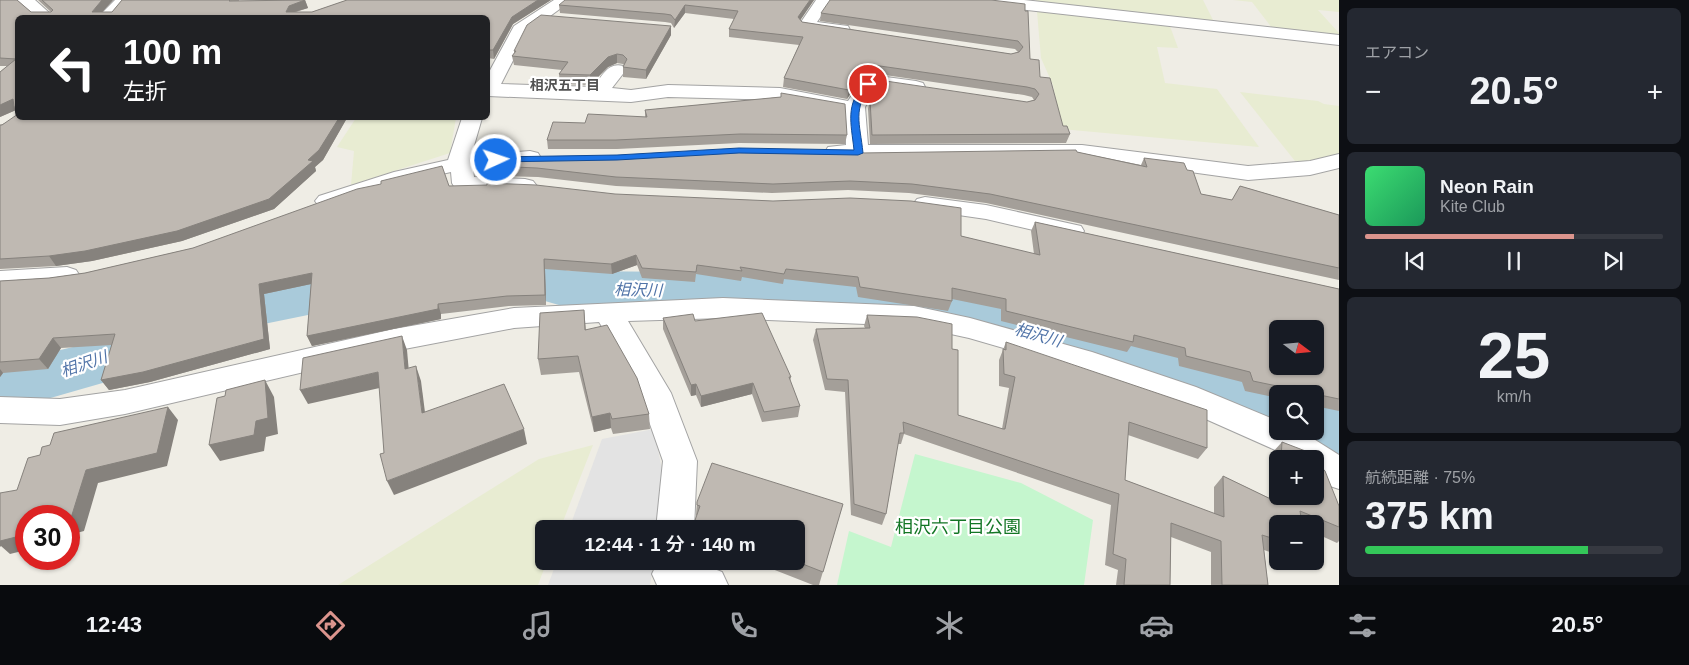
<!DOCTYPE html>
<html lang="ja">
<head>
<meta charset="utf-8">
<style>
	:root { --surface:#171b24; --page:#242831; --text:#f1f3f6; --muted:#9ea1a6; --line:#363941; --accent:#db948d }
	body { margin:0; font-family:Helvetica,"Noto Sans JP",sans-serif; background:var(--page); color:var(--text); height:100vh; display:flex; flex-direction:column; font-size:19px; white-space:nowrap }
	* { box-sizing:border-box; margin:0 }
	p { font-size:16px; color:var(--muted) }
	.icon { flex:none; width:28px; height:28px; fill:none; stroke:currentColor; stroke-width:2; stroke-linecap:round; stroke-linejoin:round }
	.map { position:relative; flex:1; overflow:hidden }
	.panel { display:flex; flex-direction:column; gap:8px; padding:8px; background:#0d0f14; width:350px }
	.panel>* { flex:none }
	.top-card { position:absolute; left:15px; top:15px; width:475px; height:105px; border-radius:8px; box-shadow:0 1px 4px #0004; background:#202124; color:#fff; overflow:hidden }
	.needle { width:32px; rotate:106deg }
	.buttons { position:absolute; left:1269px; top:320px; display:grid; gap:10px }
	.buttons a { display:grid; place-items:center; width:55px; height:55px; border-radius:8px; background:var(--surface); box-shadow:0 1px 4px #0004; font-size:25px }
	.speed { position:absolute; left:15px; top:505px; display:flex; gap:10px; font-size:25px; font-weight:700; text-align:center }
	.speed>* { display:grid; place-content:center; width:65px; height:65px; border-radius:50%; background:var(--surface); box-shadow:0 1px 4px #0004; line-height:1 }
	.speed .limit { border:8px solid #d22; background:#fff; color:#111 }
	.pin { position:absolute; display:grid; place-items:center; width:42px; height:42px; color:#fff; margin:-21px; border:2px solid #fff; border-radius:50%; box-shadow:0 1px 5px #0007 }
	.me { position:absolute; width:55px; margin:-28px; rotate:87deg; stroke-linejoin:round; filter:drop-shadow(0 0 4px #0008) }
	.turn { display:flex; align-items:center; gap:18px; height:105px; padding:0 25px; font-size:22px }
	.turn .icon { width:65px; height:65px; stroke-width:2.5 }
	.turn b { display:block; font-size:35px; line-height:42px }
	.big { font-size:38px; font-weight:600; line-height:1.1 }
	.panel .tile { flex:1; display:flex; flex-direction:column; justify-content:center; gap:8px; min-width:0; padding:0 18px; border-radius:8px; background:var(--page) }
	.panel .dial { align-items:center; gap:0 }
	.dial b { font-size:65px; line-height:1 }
	.song { display:flex; align-items:center; gap:15px }
	.cover { width:60px; height:60px; border-radius:8px; background:linear-gradient(135deg,hsl(140 70% 55%),hsl(150 70% 35%)) }
	.played { height:5px; border-radius:2px; background:linear-gradient(90deg,var(--accent) 70%,var(--line) 70%) }
	.keys { display:flex; justify-content:space-around; direction:ltr }
	.heat { display:flex; justify-content:space-between; align-items:center; font-size:28px; direction:ltr }
	.charge { height:8px; border-radius:4px; background:linear-gradient(90deg,#34c759 75%,var(--line) 0) }
	.trip { position:absolute; left:535px; top:520px; width:270px; height:50px; border-radius:8px; background:var(--surface); box-shadow:0 1px 4px #0004; font-weight:600; line-height:50px; text-align:center }
	.menu { display:flex; height:80px; justify-content:space-around; align-items:center; background:#090b0e; color:var(--muted) }
	.menu .icon { width:35px; height:35px }
	.menu .selected { color:var(--accent) }
	.menu b { font-size:22px; color:var(--text) }
	main { display:flex; flex:1; min-height:0 }
	.map>svg:first-child { display:block }
	.farmland { fill:#e8ecd2 }
	.park { fill:#c5f6ce }
	.parking { fill:#e3e3e3 }
	.lines { fill:none; stroke-linecap:round; stroke-linejoin:round }
	.river { fill:#a9cada; fill-rule:evenodd }
	.minor-casing { stroke:#a3a3a3; stroke-width:2 }
	.minor { fill:#fff; fill-rule:evenodd }
	.wall { fill:#a49f99 }
	.shaded-wall { fill:#86827d }
	.building { fill:#bfb9b2; stroke:#86827d; fill-rule:evenodd }
	.route { fill:#1a73e8; stroke:#114b97 }
	.labels { text-anchor:middle; dominant-baseline:central; stroke-width:4.5; stroke-linejoin:round; paint-order:stroke }
	.far-neighbourhood-label { font-size:14px; font-weight:bold; fill:#525252; stroke:#fff }
	.water-label { font-size:16px; font-style:italic; fill:#5174a8; stroke:#fff }
	.near-park-label { font-size:18px; fill:#137625; stroke:#fff }
</style>
</head>
<body>
<main>
<div class="map">
<svg width="1339" height="585" viewBox="0 0 1339 585">
	<rect width="100%" height="100%" fill="#efede5"/>
	<g class="farmland">
		<polygon points="1036,0 1203,0 1216,26 1168,21 1178,48 1157,47 1165,83 1217,89 1259,147 1061,129 1053,85 1041,58"/>
		<polygon points="1233,0 1339,0 1339,12 1318,10 1339,33 1339,38 1275,32 1252,2"/>
		<polygon points="1240,92 1318,101 1324,104 1339,106 1339,154 1303,163 1295,161"/>
		<polygon points="356,118 456,118 450,153 351,185 354,151 337,147"/>
		<polygon points="593,445 560,529 544,529 544,561 547,561 538,585 338,585 539,459"/>
	</g>
	<polygon class="park" points="915,454 1021,483 1093,520 1084,585 837,585 849,531 891,547"/>
	<g class="parking">
		<polygon points="654,429 663,475 660,529 569,529 602,439"/>
		<polygon points="557,561 654,561 650,585 548,585"/>
	</g>
	<g class="lines">
		<g class="river">
			<polygon points="492,252 527,259 569,271 687,272 829,281 890,280 938,287 1173,351 1294,394 1278,394 1278,431 1315,431 1315,402 1339,410 1339,464 1292,446 1287,436 1278,439 1153,391 935,324 890,316 829,317 687,308 566,307 492,286 473,289 455,284 447,272 455,260"/>
			<polygon points="382,266 401,272 409,284 401,296 215,334 168,353 113,380 40,401 0,407 0,361 40,355 77,346 128,323 205,298"/>
		</g>
		<g class="minor-casing">
			<g id="minor">
				<polygon points="15,0 35,0 55,18 37,18"/>
				<polygon points="115,0 132,0 115,18 97,18"/>
				<path d="M554 0H572L527 33 501 84 594 87C602 76 608 62 623 66L626 70 612 88 631 90 668 85 780 88 848 101 864 77 871 75 916 81 923 83 925 87 923 91 916 93 876 87 865 107 868 145H1082L1248 166 1310 161 1339 154V168L1310 175 1248 180 1082 157 836 159 828 157 825 152 828 147 846 145 845 112 780 100 668 97 631 102 488 96V74L514 26Z"/>
				<polygon points="816,0 832,0 817,22 848,26 850,30 848,34 842,35 801,28 799,25"/>
				<polygon points="974,0 1024,0 1339,35 1339,45 982,5"/>
				<polygon points="462,118 482,118 471,156 530,151 538,153 541,158 538,163 530,165 473,169 474,177 525,179 533,181 537,186 533,191 525,193 463,190 455,188 452,183 451,172 410,181 327,208 319,206 315,201 319,196 394,172 448,160"/>
				<polygon points="925,197 986,205 1081,226 1084,231 1081,236 1072,239 986,219 917,209 913,204 917,199"/>
				<polygon points="67,267 76,270 80,276 76,282 0,289 0,271"/>
				<polygon points="723,298 914,306 970,318 1092,352 1196,387 1278,421 1278,431 1301,431 1339,455 1339,489 1327,485 1315,476 1315,459 1290,459 1282,453 1174,405 1072,368 969,338 914,326 723,318 628,321 671,393 697,461 694,529 656,529 663,461 639,393 619,354 599,322 514,328 394,351 125,414 60,425 0,423 0,397 60,399 125,390 394,329 514,308"/>
				<path d="M658 561C683 561 698 562 722 572L728 585H657L652 574Z"/>
			</g>
		</g>
		<use href="#minor" class="minor"/>
	</g>
	<g class="wall">
		<polygon points="0,0 17,0 31,12 51,12 38,0 113,0 102,12 112,12 122,0 239,0 239,1 305,0 308,8 296,12 312,12 347,0 551,0 513,24 494,59 488,58 488,18 18,18 18,112 16,110 0,117 0,72 7,66 0,66"/>
		<polygon points="814,0 800,20 802,22 1011,54 1018,52 1015,49 820,21 821,13 1025,11 1030,59 1040,77 1063,126 1070,134 1066,143 870,144 868,109 870,100 1027,102 1034,100 1032,97 1024,95 871,73 862,76 847,99 783,87 784,78 799,45 729,37 729,29 734,19 685,13 674,28 671,23 665,22 560,13 559,5"/>
		<polygon points="671,26 671,35 646,79 623,77 623,67 624,65 623,64 617,63 608,67 590,85 560,84 559,74 562,70 514,65 512,56 514,53 514,51"/>
		<polygon points="781,93 847,135 845,144 739,143 617,149 548,149 547,140 585,123 645,117 645,110 781,97"/>
		<polygon points="18,118 347,118 323,160 315,167 316,171 274,209 182,241 92,261 56,266 0,269 0,125"/>
		<polygon points="1077,152 1141,165 1144,158 1187,170 1201,194 1232,200 1240,186 1339,215 1339,280 986,203 909,193 848,190 772,193 616,186 538,177 493,176 492,166 617,158 860,153"/>
		<polygon points="449,186 961,236 1034,254 1031,231 1035,222 1339,289 1339,411 1315,406 1315,394 1278,394 1278,398 1245,391 1242,382 1179,366 1178,358 1131,346 1127,352 1001,321 1001,309 952,299 952,301 948,311 858,297 856,287 784,279 783,284 742,277 741,281 696,274 695,282 642,278 637,265 612,274 545,269 546,305 509,306 441,314 441,319 312,346 307,336 311,284 264,294 270,349 150,382 109,390 101,380 112,345 61,348 48,369 3,373 0,377 0,281 49,278 85,273 193,248"/>
		<polygon points="584,310 586,330 649,414 650,429 613,434 611,428 594,432 579,372 541,375 538,359"/>
		<polygon points="867,315 952,349 958,415 1002,429 1009,388 999,386 999,360 1006,342 1207,448 1198,459 1128,435 1125,480 1214,514 1214,487 1223,476 1269,498 1272,453 1282,442 1314,459 1278,459 1278,496 1315,496 1339,506 1339,541 1337,543 1315,533 1315,524 1278,524 1278,555 1264,550 1268,585 1211,585 1211,552 1171,537 1170,585 1116,585 1118,570 1105,565 1111,505 904,434 901,444 898,444 886,514 882,525 851,515 845,392 825,390 813,340 816,329 865,328 864,326"/>
		<polygon points="663,318 695,321 791,377 790,381 800,406 798,417 762,422 752,394 701,407 696,395 691,396 663,329"/>
		<polygon points="697,502 843,504 819,585 813,585 752,561 796,561 696,515"/>
	</g>
	<g class="shaded-wall">
		<polygon points="102,0 113,0 97,18 92,12"/>
		<polygon points="305,0 308,8 291,13 286,12 289,6"/>
		<polygon points="538,0 551,0 513,24 494,59 493,50 512,17"/>
		<polygon points="810,0 814,0 797,25 798,17"/>
		<polygon points="685,5 685,13 674,28 675,20"/>
		<polygon points="671,26 671,35 646,79 646,70"/>
		<polygon points="617,54 617,63 608,67 590,85 590,75 608,57"/>
		<polygon points="873,65 871,73 862,76 847,99 849,90 864,68"/>
		<polygon points="13,99 14,107 16,110 0,117 0,105"/>
		<polygon points="339,118 347,118 323,160 315,167 316,171 274,209 182,241 92,261 56,266 49,256 308,160"/>
		<polygon points="636,255 637,265 612,274 611,264"/>
		<polygon points="544,259 545,269 546,305 545,295"/>
		<polygon points="312,273 316,283 264,294 270,349 150,382 109,390 101,380 259,284"/>
		<polygon points="438,304 441,314 441,319 312,346 307,336"/>
		<polygon points="402,336 407,350 410,384 405,369"/>
		<polygon points="53,338 61,348 48,369 39,359"/>
		<polygon points="416,366 421,381 427,428 422,413"/>
		<polygon points="0,369 3,373 0,377"/>
		<polygon points="378,372 384,387 308,404 300,390"/>
		<polygon points="265,380 274,397 278,434 266,437 264,451 220,461 209,445 256,421"/>
		<polygon points="753,383 752,394 701,407 701,396"/>
		<polygon points="696,384 696,395 691,396 691,385"/>
		<polygon points="168,407 178,420 167,466 98,483 84,531 69,535 69,519 86,470"/>
		<polygon points="610,413 611,428 594,432 592,417"/>
		<polygon points="524,429 527,444 394,495 387,481"/>
		<polygon points="26,529 26,550 10,554 1,546 0,547 0,530"/>
	</g>
	<g class="building">
		<polygon points="0,0 17,0 31,12 51,12 53,10 42,0 102,0 92,12 112,12 122,0 230,0 229,1 305,0 289,6 286,12 312,12 347,0 538,0 512,17 493,50 488,50 488,18 18,18 18,108 14,107 13,99 0,105 0,72 16,59 0,58"/>
		<polygon points="565,0 810,0 798,17 802,22 1011,54 1019,52 1023,47 1018,41 821,13 830,0 991,0 1025,4 1025,11 1028,11 1030,59 1039,60 1040,77 1050,78 1063,126 1067,126 1070,134 872,135 870,100 879,80 1027,102 1035,100 1039,94 1035,89 1027,87 873,65 864,68 849,90 784,78 803,37 729,29 738,11 685,5 675,20 671,15 665,14 559,5"/>
		<polygon points="541,15 671,26 646,70 623,67 627,59 623,55 617,54 608,57 590,75 559,74 568,62 512,56 516,51 514,51 527,25"/>
		<polygon points="781,93 845,104 847,135 740,134 616,140 547,140 553,122 585,123 588,114 647,117 645,110 781,97"/>
		<polygon points="18,114 18,118 339,118 319,150 308,160 313,161 269,199 177,231 85,251 49,256 0,259 0,125 2,125"/>
		<polygon points="740,150 860,153 1076,150 1077,152 1147,167 1144,158 1184,163 1187,170 1193,171 1201,194 1232,200 1240,186 1339,215 1339,268 990,194 912,184 850,181 773,184 616,177 537,168 492,166 494,159 515,158 617,158"/>
		<path d="M442 166 449 186 487 185V183L536 185 615 194 773 201 850 198 911 201 961 208V236L1040 255 1035 222 1339 289V399L1253 381 1250 372 1186 356 1185 348 1134 335 1133 342 1006 311V299L952 288V301L860 287 858 277 786 269 784 274 740 267 742 271 697 265 696 272 642 268 636 255 611 264 544 259 545 295 507 296 438 304V309L307 336 312 273 259 284 264 339 143 372 101 380 115 334 53 338 39 359 0 362V281L49 278 85 273 193 248 357 189 381 184V181ZM1278 329H1315V366H1278Z"/>
		<polygon points="584,310 585,330 607,325 637,378 649,414 612,419 610,413 592,417 578,356 538,359 540,313"/>
		<polygon points="762,313 791,377 789,377 800,406 764,412 753,383 701,396 696,384 691,385 663,318 693,314 695,321"/>
		<polygon points="867,315 917,317 952,324 952,349 958,350 958,415 1003,429 1005,429 1015,377 1004,374 1003,349 1006,350 1006,342 1207,410 1207,448 1129,422 1125,480 1224,517 1223,476 1279,503 1279,496 1315,496 1315,460 1325,471 1339,506 1339,527 1300,511 1302,524 1278,524 1278,540 1262,535 1268,585 1222,585 1221,541 1171,523 1170,585 1124,585 1126,559 1113,554 1119,494 903,422 904,433 900,433 886,514 854,504 848,380 827,379 816,329 870,328"/>
		<polygon points="402,336 405,369 416,366 422,413 504,384 524,429 387,481 380,454 384,453 378,372 300,390 303,358"/>
		<polygon points="265,380 268,418 256,421 254,435 209,445 217,398 225,396 226,390"/>
		<polygon points="168,407 157,453 86,470 71,518 69,519 69,516 26,516 26,529 24,535 0,541 0,493 17,490 28,458 40,455 42,447 50,445 54,433"/>
		<polygon points="1282,442 1308,452 1314,459 1281,459"/>
		<polygon points="712,463 843,504 823,572 795,561 796,561 796,529 692,529 700,506 697,505 697,502"/>
	</g>
	<path class="route" d="M865 83 872 84C852 109 860 123 863 153L858 155 739 153 617 160 496 162 492 160 496 157 617 155 739 148 854 150C851 122 845 105 865 83Z"/>
	<g class="labels">
		<g class="far-neighbourhood-label">
			<text x="565" y="85">相沢五丁目</text>
		</g>
		<g class="water-label">
			<text transform="translate(638 290) rotate(1)">相沢川</text>
			<text transform="translate(1038 335) rotate(16)">相沢川</text>
			<text transform="translate(84 364) rotate(-19)">相沢川</text>
		</g>
		<g class="near-park-label">
			<text x="958" y="527">相沢六丁目公園</text>
		</g>
	</g>
</svg>
<div class="buttons">
<a><svg class="needle" viewBox="-14 -14 28 28"><path d="M0-13l5 13h-10z" fill="#e53935"/><path d="M0 13l5-13h-10z" fill="#9ea1a6"/></svg></a>
<a><svg class="icon" aria-label="search" viewBox="0 0 24 24"><circle cx="10" cy="10" r="6"/><path d="M15 15l6 6"/></svg></a>
<a>+</a>
<a>−</a>
</div>
<div class="speed"><div class="limit">30</div></div>
<div class="pin" style="left:868px;top:84px;background:#d93025"><svg class="icon" aria-label="arrive" viewBox="0 0 24 24"><path d="M6 21V4h12l-3 4 3 4H6"/></svg></div>
<svg class="me" style="left:496px;top:160px" viewBox="-20 -20 40 40"><circle r="17" fill="#1a73e8" stroke="#fff" stroke-width="3"/><path d="M0-11L8 9 0 5-8 9z" fill="#fff"/></svg>
<div class="trip">12:44 · 1 分 · 140 m</div>
<div class="top-card">
<div class="turn"><svg class="icon" aria-label="left" viewBox="0 0 24 24"><path d="M17 20v-9H6M10 6l-5 5 5 5"/></svg><div><b>100 m</b>左折</div></div>
</div>
</div>
<section class="panel">
<div class="tile"><p>エアコン</p>
<div class="heat"><a>−</a><b class="big">20.5°</b><a>+</a></div>
</div>
<div class="tile">
<div class="song"><i class="cover"></i><div><b>Neon Rain</b><p>Kite Club</p></div></div>
<div class="played"></div>
<div class="keys"><svg class="icon" aria-label="previous" viewBox="0 0 24 24"><path d="M18 5L8 12l10 7zM5 5v14"/></svg><svg class="icon" aria-label="pause" viewBox="0 0 24 24"><path d="M8 5v14M16 5v14"/></svg><svg class="icon" aria-label="next" viewBox="0 0 24 24"><path d="M6 5l10 7-10 7zM19 5v14"/></svg></div>
</div>
<div class="tile dial"><b>25</b><p>km/h</p></div>
<div class="tile"><p>航続距離 · 75%</p><b class="big">375 km</b><div class="charge"></div></div>
</section>
</main>
<nav class="menu">
<b>12:43</b>
<svg class="icon selected" aria-label="directions" viewBox="0 0 24 24"><path d="M12 3l9 9-9 9-9-9zM9 14v-3h6M13 9l2 2-2 2"/></svg>
<svg class="icon" aria-label="music" viewBox="0 0 24 24"><path d="M9 18V5l10-2v13"/><circle cx="6" cy="18" r="3"/><circle cx="16" cy="16" r="3"/></svg>
<svg class="icon" aria-label="phone" viewBox="0 0 24 24"><path d="M5 4h4l2 5-3 2q2 4 5 5l2-3 5 2v4C11 20 4 13 5 4z"/></svg>
<svg class="icon" aria-label="climate" viewBox="0 0 24 24"><path d="M12 3v18M4 7l16 10M4 17L20 7"/></svg>
<svg class="icon" aria-label="car" viewBox="0 0 24 24"><path d="M5 17H2v-5l4-1 3-4h7l3 4 3 1v5h-3M9 17h6M6 11h13"/><circle cx="7" cy="17" r="2"/><circle cx="17" cy="17" r="2"/></svg>
<svg class="icon" aria-label="filters" viewBox="0 0 24 24"><path d="M4 7h16M4 17h16"/><circle cx="9" cy="7" r="2"/><circle cx="15" cy="17" r="2"/></svg>
<b>20.5°</b>
</nav>
</body>
</html>
